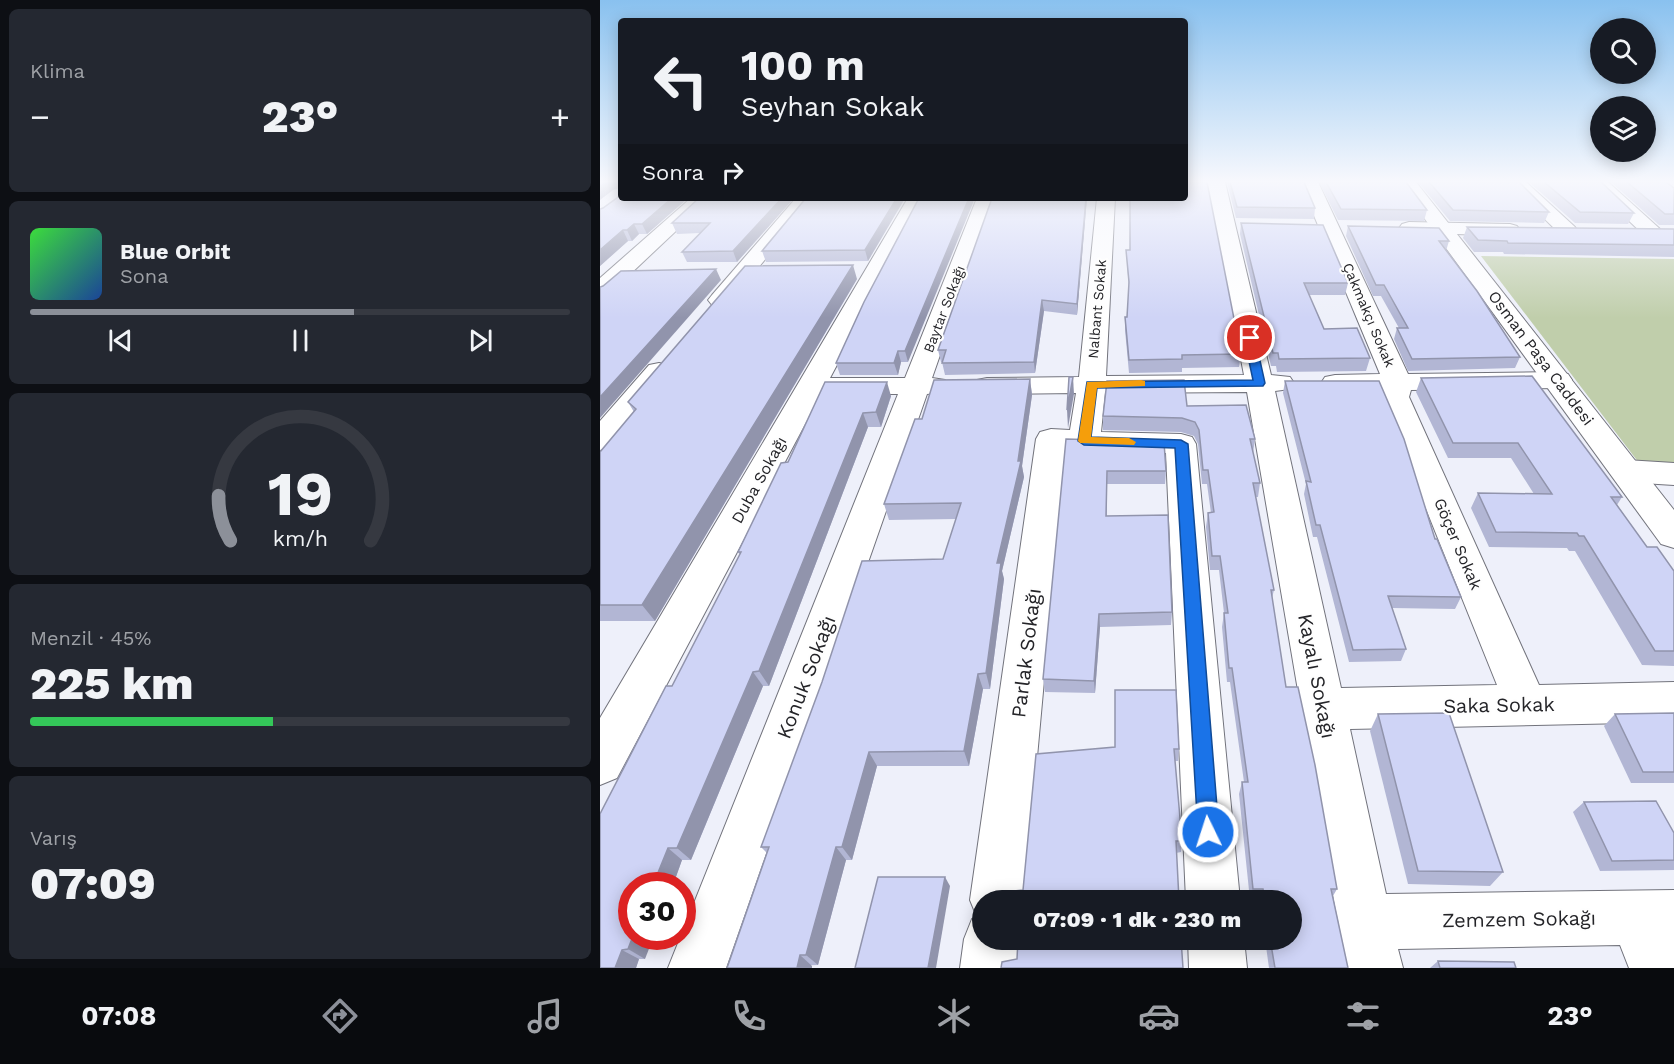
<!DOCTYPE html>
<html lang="tr">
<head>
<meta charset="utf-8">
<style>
	:root { --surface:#171b24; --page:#242831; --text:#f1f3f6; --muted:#9ea1a6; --line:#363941; --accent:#8c9099 }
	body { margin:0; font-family:"Work Sans",sans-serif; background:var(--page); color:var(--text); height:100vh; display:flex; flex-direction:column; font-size:22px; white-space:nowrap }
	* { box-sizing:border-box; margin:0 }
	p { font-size:20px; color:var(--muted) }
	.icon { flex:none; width:33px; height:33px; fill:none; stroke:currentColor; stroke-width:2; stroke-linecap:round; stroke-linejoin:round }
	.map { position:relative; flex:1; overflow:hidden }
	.sheet { display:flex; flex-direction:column; gap:9px; padding:9px; background:#0d0f14; width:600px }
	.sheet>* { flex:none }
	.guide { position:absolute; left:18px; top:18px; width:570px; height:183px; border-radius:6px; box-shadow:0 3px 15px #0003; background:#171b24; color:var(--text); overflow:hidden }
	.tools { position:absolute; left:990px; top:18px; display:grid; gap:12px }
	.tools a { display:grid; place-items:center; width:66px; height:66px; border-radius:50%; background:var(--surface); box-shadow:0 3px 15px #0003; font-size:30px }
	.speed { position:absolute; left:18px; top:872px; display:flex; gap:12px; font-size:30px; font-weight:700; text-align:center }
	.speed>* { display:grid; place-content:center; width:78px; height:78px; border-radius:50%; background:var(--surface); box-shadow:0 3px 15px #0003; line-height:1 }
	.speed .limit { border:9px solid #d22; background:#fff; color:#111 }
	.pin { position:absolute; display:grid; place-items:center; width:51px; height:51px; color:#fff; margin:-26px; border:3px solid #fff; border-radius:50%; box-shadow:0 2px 6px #0007 }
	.me { position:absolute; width:66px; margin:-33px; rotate:356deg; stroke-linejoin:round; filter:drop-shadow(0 0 4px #0008) }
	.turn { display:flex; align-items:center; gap:21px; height:126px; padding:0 24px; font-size:27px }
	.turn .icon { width:78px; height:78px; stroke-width:2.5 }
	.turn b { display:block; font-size:42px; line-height:51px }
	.then { display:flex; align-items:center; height:57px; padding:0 24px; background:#0003; gap:12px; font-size:22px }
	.big { font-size:45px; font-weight:800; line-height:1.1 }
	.sheet .tile { flex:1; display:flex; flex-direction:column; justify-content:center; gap:9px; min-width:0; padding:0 21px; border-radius:9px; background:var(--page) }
	.sheet .dial { align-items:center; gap:0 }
	.dial svg { height:156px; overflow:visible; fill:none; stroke:var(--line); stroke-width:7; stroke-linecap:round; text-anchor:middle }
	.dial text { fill:var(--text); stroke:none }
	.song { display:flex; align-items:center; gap:18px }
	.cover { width:72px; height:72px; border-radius:9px; background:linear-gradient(135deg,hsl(120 70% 55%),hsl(220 70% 35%)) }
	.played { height:6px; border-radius:3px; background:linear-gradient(90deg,var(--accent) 60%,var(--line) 60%) }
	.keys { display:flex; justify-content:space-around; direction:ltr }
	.heat { display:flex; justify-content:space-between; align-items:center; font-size:33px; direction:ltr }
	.charge { height:9px; border-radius:4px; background:linear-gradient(90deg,#34c759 45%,var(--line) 0) }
	.trip { position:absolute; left:372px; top:890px; width:330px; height:60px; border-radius:30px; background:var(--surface); box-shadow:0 3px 15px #0003; font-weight:800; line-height:60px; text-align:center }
	.dock { display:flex; height:96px; justify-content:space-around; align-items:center; background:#090b0e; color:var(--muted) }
	.dock .icon { width:42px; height:42px }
	.dock .on { color:var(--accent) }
	.dock b { font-size:27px; color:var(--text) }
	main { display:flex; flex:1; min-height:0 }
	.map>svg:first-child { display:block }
	.green { fill:#c0ceab }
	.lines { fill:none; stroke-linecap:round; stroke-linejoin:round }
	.minor-casing { stroke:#72737c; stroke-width:2 }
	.major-casing { stroke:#72737c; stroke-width:2 }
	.minor { fill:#fff; fill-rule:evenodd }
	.major { fill:#fff; fill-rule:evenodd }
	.wall { fill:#b2b6d4 }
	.shaded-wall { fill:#9194ac }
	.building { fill:#cfd4f6; stroke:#9194ac; stroke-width:1.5 }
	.route { fill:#1a73e8; stroke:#114b97; stroke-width:1.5 }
	.slow { fill:#f59e0b }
	.labels { text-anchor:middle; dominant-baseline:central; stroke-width:4.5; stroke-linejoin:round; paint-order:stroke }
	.far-street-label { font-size:14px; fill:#242428; stroke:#fefefe }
	.street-label { font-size:16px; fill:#242428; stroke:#fefefe }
	.near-street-label { font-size:20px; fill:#242428; stroke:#fefefe }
</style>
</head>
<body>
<main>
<section class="sheet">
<div class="tile"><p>Klima</p>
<div class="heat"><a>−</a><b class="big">23°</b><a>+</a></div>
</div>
<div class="tile">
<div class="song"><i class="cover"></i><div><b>Blue Orbit</b><p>Sona</p></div></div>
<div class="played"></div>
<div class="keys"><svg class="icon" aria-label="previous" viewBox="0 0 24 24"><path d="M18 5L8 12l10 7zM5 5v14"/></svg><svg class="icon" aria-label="pause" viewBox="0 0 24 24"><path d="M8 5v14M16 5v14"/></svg><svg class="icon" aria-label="next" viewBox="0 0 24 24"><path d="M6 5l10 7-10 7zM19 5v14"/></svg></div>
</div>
<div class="tile dial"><svg viewBox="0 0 100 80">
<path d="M14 69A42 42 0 1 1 86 69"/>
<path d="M14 69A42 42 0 0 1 8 46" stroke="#8c9099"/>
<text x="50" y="56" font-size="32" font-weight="700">19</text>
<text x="50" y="72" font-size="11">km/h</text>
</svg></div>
<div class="tile"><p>Menzil · 45%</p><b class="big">225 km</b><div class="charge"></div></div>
<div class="tile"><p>Varış</p><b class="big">07:09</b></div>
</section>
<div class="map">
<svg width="1074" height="968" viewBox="0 0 1074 968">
	<rect width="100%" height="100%" fill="#eef0fa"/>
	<polygon class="green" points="881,256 1074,259 1074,465 1039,463"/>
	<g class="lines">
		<g class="minor-casing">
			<g id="minor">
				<polygon points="607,182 625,182 671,375 690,377 694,383 690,389 675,391 741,688 897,685 781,397 782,391 735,391 725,389 721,383 725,377 735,375 780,374 700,182 718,182 808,374 958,372 968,374 972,380 968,386 958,388 811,390 809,397 939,685 1074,682 1074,722 750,729 786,894 1074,890 1074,968 1029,968 1020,945 798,949 803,968 745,968 736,922 737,919 647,392 505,393 501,432 581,434 592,437 596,444 640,900 586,900 566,453 465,450 424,900 382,900 382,939 420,939 418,968 360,968 364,939 372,919 377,917 370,900 436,439 440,432 451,429 470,430 476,393 387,394 377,392 373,386 377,380 387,378 479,377 497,198 515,198 506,376 644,375"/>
				<polygon points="907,182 926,182 975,227 978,231 975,235 961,235"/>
				<polygon points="988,182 1008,182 1060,229 1063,233 1060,237 1046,237"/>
				<polygon points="91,198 111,198 8,295 0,297 0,278"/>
				<polygon points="196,198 215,198 128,305 120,307 112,305 108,300 112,295"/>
				<polygon points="308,198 326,198 230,378 305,378 377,198 395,198 332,378 345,380 349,386 345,392 327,394 126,968 68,968 298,394 221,394 17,778 0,785 0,718"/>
				<polygon points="809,222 910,224 917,226 920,230 917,234 910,236 802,232 799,228 802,224"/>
				<polygon points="59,363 69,365 73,371 11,447 0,450 0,421 49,365"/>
				<polygon points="1026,460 1074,463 1074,485 1026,482 1015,479 1010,471 1015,463"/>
				<polygon points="588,939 644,939 647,968 589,968"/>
			</g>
		</g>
		<g class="major-casing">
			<polygon id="major" points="798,182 816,182 1074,510 1074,548 1061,544"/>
		</g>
		<use href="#minor" class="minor"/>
		<use href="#major" class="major"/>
	</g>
	<g class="wall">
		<polygon points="627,182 704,182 715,208 714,219 636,218"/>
		<polygon points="719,182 806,182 827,210 824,221 738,220"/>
		<polygon points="818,182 919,182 949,212 944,223 850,221"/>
		<polygon points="929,182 1001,182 1034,213 1028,224 975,223"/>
		<polygon points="1011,182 1066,182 1074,188 1074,225 1059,225"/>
		<polygon points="88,198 47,234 39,234 32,241 28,241 0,266 0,209"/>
		<polygon points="99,198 194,198 137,262 87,262 82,252 100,233 77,234 72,223"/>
		<polygon points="206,198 305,198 268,261 166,262 162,251"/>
		<polygon points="319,198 308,362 301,362 298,375 240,375 236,363"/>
		<polygon points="487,198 477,315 444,311 435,373 345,375 342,362 341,362 338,350"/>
		<polygon points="641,223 748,283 745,295 709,295 724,329 770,358 766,371 677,372 676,366 671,366 640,234"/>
		<polygon points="748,226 849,241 846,251 920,357 915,368 808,371 794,339 797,328 799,328 781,296 773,296 746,236"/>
		<polygon points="867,227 1074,229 1074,257 904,254 903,252 874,252 863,238"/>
		<polygon points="526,250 530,250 641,354 639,367 582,368 582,372 529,373 525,330 525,317 527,317 529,289"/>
		<polygon points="257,279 55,621 0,621 0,452 34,412 28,402"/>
		<polygon points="821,378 1022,497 1017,505 1047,547 1074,571 1074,666 1042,665 975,551 969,551 967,548 889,547 871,508 878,493 934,494 911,458 848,458 816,392"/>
		<polygon points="430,379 432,395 422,466 424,477 402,571 404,579 390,689 383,689 369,766 277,766 252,860 246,860 218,965 127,968 167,853 161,847 343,559 356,519 289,520 284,504 322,419"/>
		<polygon points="685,381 835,539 861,597 855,609 792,608 806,649 801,661 749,662 717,537 713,537 704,494 706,484 683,393"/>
		<polygon points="225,382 291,396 281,427 268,427 169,686 163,686 91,860 82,860 73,885 32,885 45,959 39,959 36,968 0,968 72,686 140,555 138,552 188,462"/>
		<polygon points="587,406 655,439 653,453 660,483 658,497 655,497 674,590 672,598 686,687 737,889 733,896 748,968 669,968 665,939 692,939 692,900 650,900 639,794 642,782 644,782 630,682 627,682 622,627 624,613 619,570 610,570 606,527 608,513 611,513 607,484 602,484 598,444 594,436 581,432 503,430 503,416"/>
		<polygon points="466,439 566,471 565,484 507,484 507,516 572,612 571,625 500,627 495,693 445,692 443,679"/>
		<polygon points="1074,713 1074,783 1031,783 1004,726 1015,714"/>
		<polygon points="778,714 903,872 890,886 808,884 770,731"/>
		<polygon points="579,749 578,761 575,761 582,841 581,852 576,853 423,890 436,754"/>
		<polygon points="984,802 1074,833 1074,870 1000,871 973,812"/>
		<polygon points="838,961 916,968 830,968"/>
	</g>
	<g class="shaded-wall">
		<polygon points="6,182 18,182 20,188 13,190 0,200 0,187"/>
		<polygon points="72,198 88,198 47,234 42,224"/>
		<polygon points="182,198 194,198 137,262 133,251"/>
		<polygon points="297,198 305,198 268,261 265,250"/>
		<polygon points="369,198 375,198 308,362 305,351"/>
		<polygon points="486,198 487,198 477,315 477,304"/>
		<polygon points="34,224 39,234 32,241 27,230"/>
		<polygon points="23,230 28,241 0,266 0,250"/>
		<polygon points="253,265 257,279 55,621 42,605"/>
		<polygon points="116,269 121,280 0,418 0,397"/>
		<polygon points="442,300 444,311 435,373 434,362"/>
		<polygon points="298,351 301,362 298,375 294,363"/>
		<polygon points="473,377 474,394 468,428 467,410"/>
		<polygon points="430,379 432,395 422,466 424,477 402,571 404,579 390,689 386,673 397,563 418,461"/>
		<polygon points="287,382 291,396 281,427 276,412"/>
		<polygon points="263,413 268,427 169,686 159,671"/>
		<polygon points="499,614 500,627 495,693 494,681"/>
		<polygon points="153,672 163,686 91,860 77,848"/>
		<polygon points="378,674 383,689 369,766 364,751"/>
		<polygon points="269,752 277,766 252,860 242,847"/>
		<polygon points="236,847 246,860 218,965 206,955"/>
		<polygon points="68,848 82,860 73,885 53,885"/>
		<polygon points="345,877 350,886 336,968 328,968"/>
		<polygon points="33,936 54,936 45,959 28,949"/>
		<polygon points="22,950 39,959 36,968 15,968"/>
		<polygon points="200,955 212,966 212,968 197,968"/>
	</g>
	<g class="building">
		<polygon points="0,182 6,182 0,187"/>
		<polygon points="585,182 607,182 641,354 582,355 582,359 529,360 525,317 527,317 529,282 526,250 530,250 530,198 585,198"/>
		<polygon points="630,182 704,182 715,208 637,207"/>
		<polygon points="726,182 806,182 827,210 741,209"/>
		<polygon points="829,182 919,182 949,212 853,210"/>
		<polygon points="944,182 1001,182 1034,213 980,212"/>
		<polygon points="1027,182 1066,182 1074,188 1074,214 1065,214"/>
		<polygon points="21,195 21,198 72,198 42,224 34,224 27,230 23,230 0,250 0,209 3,208"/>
		<polygon points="99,198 182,198 133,251 82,252 110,223 72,223"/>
		<polygon points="206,198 297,198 265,250 162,251"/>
		<polygon points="319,198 369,198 305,351 298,351 294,363 236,363 264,302"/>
		<polygon points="392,198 486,198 477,304 442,300 434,362 342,363 346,350 338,350"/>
		<polygon points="641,223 723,225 748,283 704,283 724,329 757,328 770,358 679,359 678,353 673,353"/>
		<polygon points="748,226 839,228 849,241 839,241 877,291 920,357 812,359 797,328 808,328 784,285 776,285"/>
		<polygon points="867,227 1074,229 1074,245 908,243 907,241 878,240"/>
		<polygon points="253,265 42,605 0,605 0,452 36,409 28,402 145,266"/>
		<polygon points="116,269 0,397 0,287 3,286 21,271"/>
		<polygon points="932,376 1022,497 1011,497 1047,547 1057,547 1074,571 1074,651 1055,651 984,536 979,536 977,533 896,532 878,493 952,494 918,443 853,443 821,378"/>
		<polygon points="469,377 473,377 467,410"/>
		<polygon points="430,379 418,461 421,461 397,563 401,563 386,673 378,674 364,751 269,752 242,847 236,847 206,955 200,955 197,968 127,968 169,847 161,847 222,682 262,561 343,559 361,503 284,504 315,419 322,419 334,380"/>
		<polygon points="584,380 587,406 646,405 655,439 650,439 660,483 653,483 674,590 671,590 686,687 698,687 715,765 737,889 731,889 748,968 675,968 670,939 692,939 692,900 665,900 663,889 653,889 642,782 648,782 632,668 629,668 624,613 628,613 620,556 612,556 608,513 614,512 608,470 603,470 599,430 595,422 582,418 503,416 507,381"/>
		<polygon points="685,381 779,381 804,439 835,539 837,539 861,597 788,596 806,649 753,650 720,525 716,525 706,481 711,482"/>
		<polygon points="225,382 287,382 276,412 263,413 159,671 153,672 77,848 68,848 53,885 32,885 32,936 33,936 28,949 22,950 15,968 0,968 0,814 66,686 72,686 141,552 138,552 181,463 188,462"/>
		<polygon points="466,439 564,442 566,471 507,471 506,516 568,515 572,612 499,614 494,681 443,679"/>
		<polygon points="515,690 576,690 579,749 574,749 582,841 576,841 579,900 406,900 407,892 423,890 436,754 515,747"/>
		<polygon points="849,713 903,872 818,871 778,714"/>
		<polygon points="1074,713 1074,772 1043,772 1015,714"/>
		<polygon points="1056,801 1074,833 1074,860 1012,861 984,802"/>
		<polygon points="278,877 345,877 328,968 255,968"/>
		<polygon points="418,939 581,939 583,968 401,968 402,962 417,959"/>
		<polygon points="838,961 914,962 916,968 840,968"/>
	</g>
	<linearGradient id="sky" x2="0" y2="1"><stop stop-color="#89c1ef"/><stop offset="0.57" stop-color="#f7f8fd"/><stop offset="1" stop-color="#f7f8fd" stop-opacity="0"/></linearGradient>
	<rect width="1074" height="318" fill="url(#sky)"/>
	<polygon class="route" points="650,335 655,338 665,383 663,386 497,388 491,437 581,440 588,444 619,832 615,839 608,842 601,839 598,832 575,448 484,445 478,441 487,382 653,380 644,338"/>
	<polygon class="slow" points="541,380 545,381 545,386 497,388 491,437 529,438 536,442 534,445 480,443 478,441 487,382"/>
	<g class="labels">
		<g class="far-street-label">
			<text transform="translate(344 309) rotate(-69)">Baytar Sokağı</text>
			<text transform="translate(497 309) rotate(-85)">Nalbant Sokak</text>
			<text transform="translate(769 315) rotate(67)">Çakmakçı Sokak</text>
		</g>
		<g class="street-label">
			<text transform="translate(941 358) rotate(53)">Osman Paşa Caddesi</text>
			<text transform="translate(159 480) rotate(-61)">Duba Sokağı</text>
			<text transform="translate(858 544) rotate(67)">Göçer Sokak</text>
		</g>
		<g class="near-street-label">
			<text transform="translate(426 653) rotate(-83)">Parlak Sokağı</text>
			<text transform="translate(717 676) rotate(79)">Kayalı Sokağı</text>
			<text transform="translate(206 677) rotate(-69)">Konuk Sokağı</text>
			<text transform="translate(899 705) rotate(-1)">Saka Sokak</text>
			<text transform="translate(919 919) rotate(-1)">Zemzem Sokağı</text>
		</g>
	</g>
</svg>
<div class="tools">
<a><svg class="icon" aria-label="search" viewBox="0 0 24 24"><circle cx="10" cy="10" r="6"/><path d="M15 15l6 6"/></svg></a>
<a><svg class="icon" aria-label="layers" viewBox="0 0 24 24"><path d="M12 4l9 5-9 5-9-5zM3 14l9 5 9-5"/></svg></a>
</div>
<div class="speed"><div class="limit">30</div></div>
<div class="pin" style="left:650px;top:338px;background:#d93025"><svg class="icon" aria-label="arrive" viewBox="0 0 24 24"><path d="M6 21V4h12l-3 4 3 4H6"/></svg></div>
<svg class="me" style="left:608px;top:832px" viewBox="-20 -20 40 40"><circle r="17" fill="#1a73e8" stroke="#fff" stroke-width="3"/><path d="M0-11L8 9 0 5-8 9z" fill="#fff"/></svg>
<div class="trip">07:09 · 1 dk · 230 m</div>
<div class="guide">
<div class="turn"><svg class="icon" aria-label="left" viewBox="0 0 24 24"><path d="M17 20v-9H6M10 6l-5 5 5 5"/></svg><div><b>100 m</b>Seyhan Sokak</div></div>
<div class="then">Sonra<svg class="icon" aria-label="right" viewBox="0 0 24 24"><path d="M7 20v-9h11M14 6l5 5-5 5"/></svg></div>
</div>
</div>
</main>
<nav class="dock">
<b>07:08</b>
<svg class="icon on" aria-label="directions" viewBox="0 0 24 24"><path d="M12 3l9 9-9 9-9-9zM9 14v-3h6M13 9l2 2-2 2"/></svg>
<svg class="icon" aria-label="music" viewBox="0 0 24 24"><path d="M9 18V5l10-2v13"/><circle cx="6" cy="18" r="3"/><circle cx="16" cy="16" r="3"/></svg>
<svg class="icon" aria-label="phone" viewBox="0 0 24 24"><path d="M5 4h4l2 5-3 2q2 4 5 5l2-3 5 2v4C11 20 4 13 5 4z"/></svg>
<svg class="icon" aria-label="climate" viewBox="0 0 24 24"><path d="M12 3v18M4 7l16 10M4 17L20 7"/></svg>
<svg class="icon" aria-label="car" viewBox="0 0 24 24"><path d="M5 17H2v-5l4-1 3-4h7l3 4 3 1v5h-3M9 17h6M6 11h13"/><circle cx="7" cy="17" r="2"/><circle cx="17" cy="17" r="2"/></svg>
<svg class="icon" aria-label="filters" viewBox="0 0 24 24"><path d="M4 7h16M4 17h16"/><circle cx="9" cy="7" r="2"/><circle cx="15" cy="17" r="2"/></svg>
<b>23°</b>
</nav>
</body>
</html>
